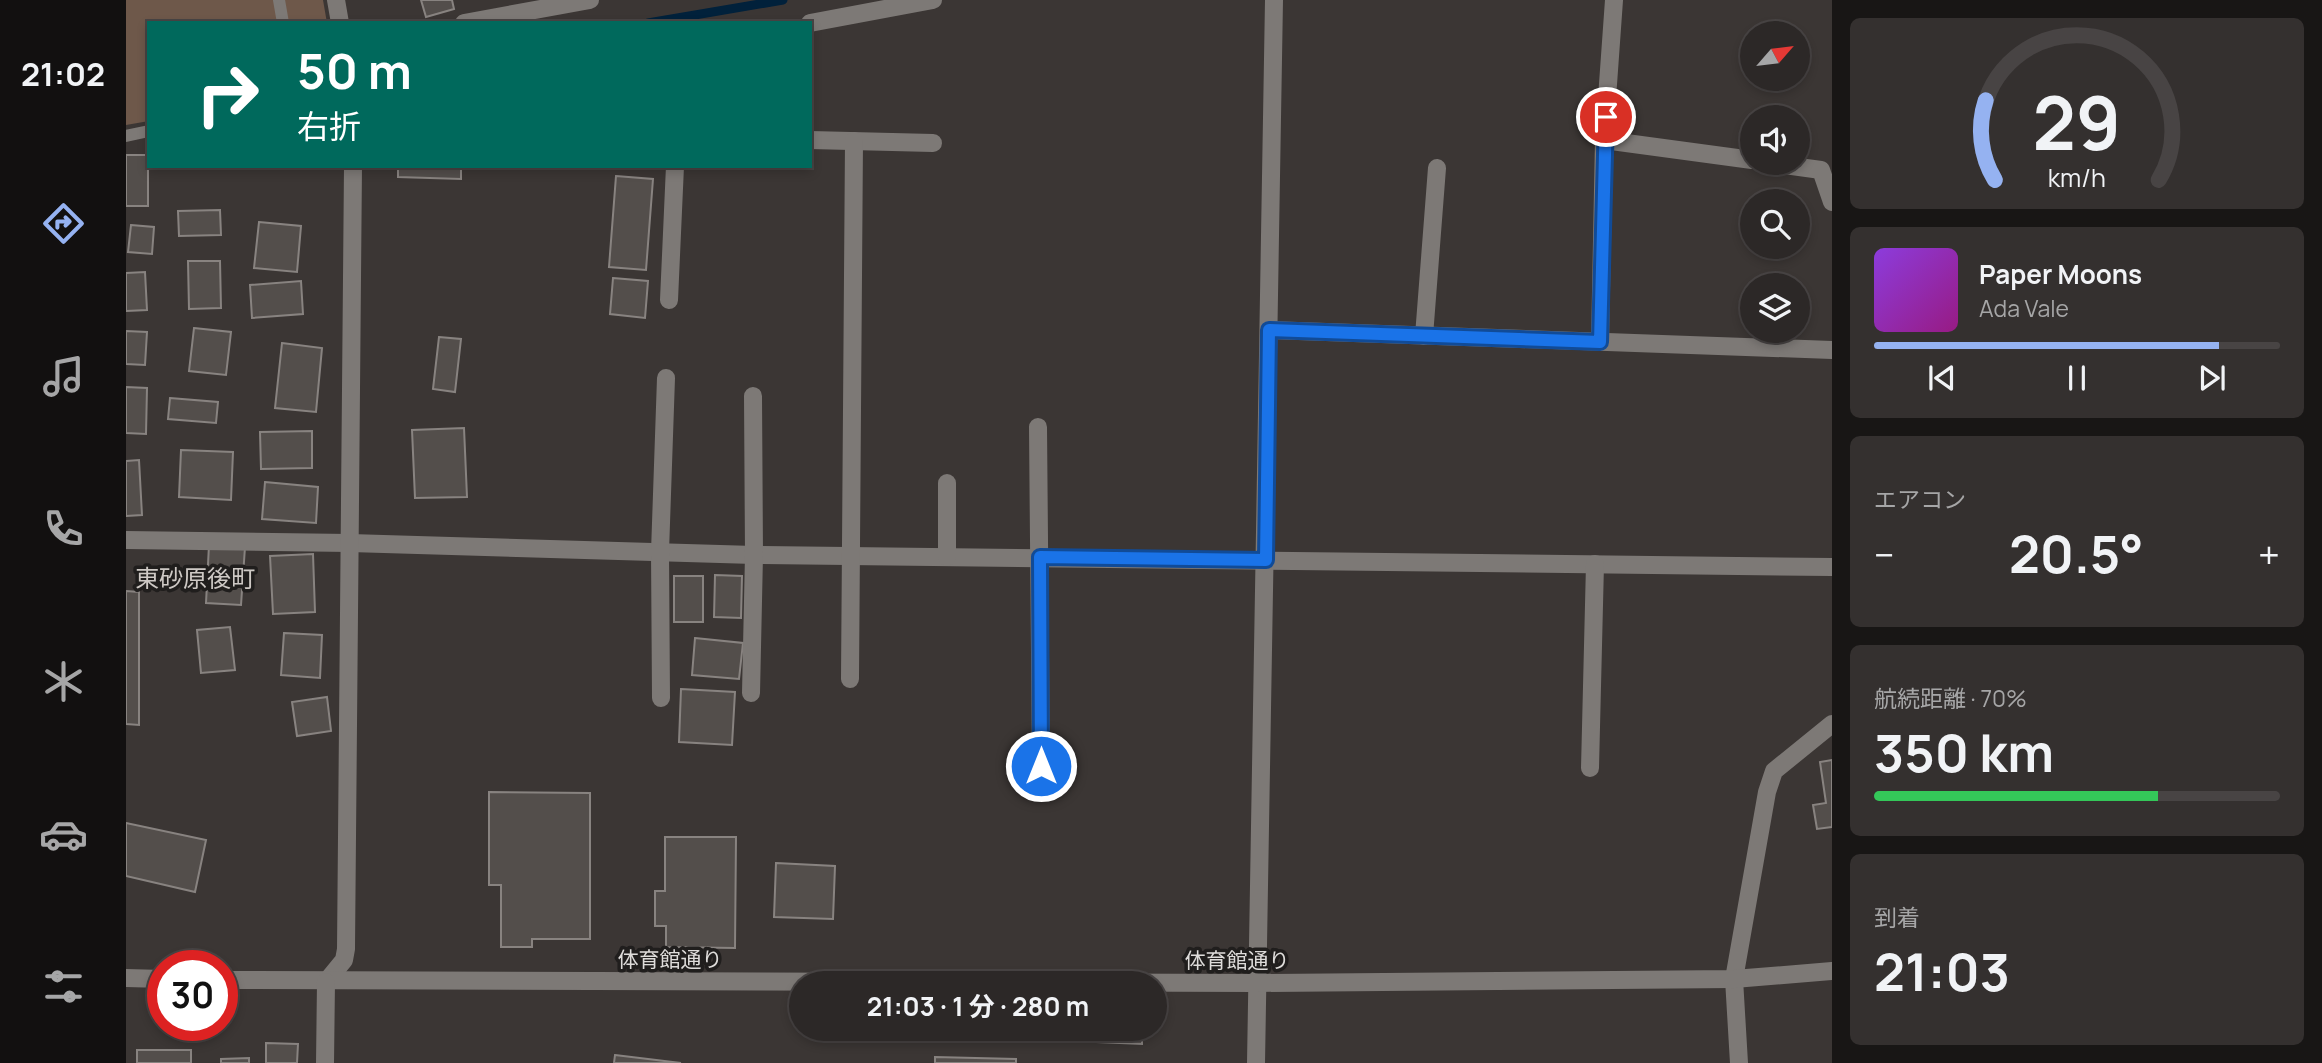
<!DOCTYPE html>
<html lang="ja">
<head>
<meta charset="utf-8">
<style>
	:root { --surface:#2c2827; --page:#34302f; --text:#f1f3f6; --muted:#a6a6a7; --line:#484444; --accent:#95b2f1 }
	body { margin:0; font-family:Manrope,"Noto Sans JP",sans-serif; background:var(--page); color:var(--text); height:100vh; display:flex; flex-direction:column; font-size:26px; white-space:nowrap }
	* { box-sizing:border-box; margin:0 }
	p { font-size:23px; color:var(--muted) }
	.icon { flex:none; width:38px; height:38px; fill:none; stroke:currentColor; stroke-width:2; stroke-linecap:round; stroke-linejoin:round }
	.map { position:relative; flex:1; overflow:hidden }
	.details { display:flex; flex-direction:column; gap:18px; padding:18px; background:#181615; width:490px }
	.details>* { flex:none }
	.hud { position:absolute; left:21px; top:21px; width:665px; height:147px; border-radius:0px; box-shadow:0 4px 10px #0003,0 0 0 2px var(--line); background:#00695c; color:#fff; overflow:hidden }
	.needle { width:46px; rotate:62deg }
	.tools { position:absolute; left:1614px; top:21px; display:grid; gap:14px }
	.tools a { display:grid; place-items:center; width:70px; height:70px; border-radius:50%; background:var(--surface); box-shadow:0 4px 10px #0003,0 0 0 2px var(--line); font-size:35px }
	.speed { position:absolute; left:21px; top:950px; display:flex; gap:14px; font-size:35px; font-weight:700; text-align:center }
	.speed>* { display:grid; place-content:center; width:91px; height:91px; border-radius:50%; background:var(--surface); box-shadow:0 4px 10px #0003,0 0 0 2px var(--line); line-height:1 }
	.speed .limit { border:10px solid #d22; background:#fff; color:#111 }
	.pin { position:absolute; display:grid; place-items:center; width:60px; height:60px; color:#fff; margin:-30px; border:4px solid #fff; border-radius:50%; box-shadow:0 2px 7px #0007 }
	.me { position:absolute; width:77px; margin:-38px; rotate:0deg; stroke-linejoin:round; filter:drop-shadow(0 0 5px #0008) }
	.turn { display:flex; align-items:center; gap:24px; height:147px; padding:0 35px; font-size:32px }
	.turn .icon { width:91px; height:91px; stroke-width:2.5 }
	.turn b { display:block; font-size:49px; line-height:60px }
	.big { font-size:52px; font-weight:700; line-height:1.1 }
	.details .card { flex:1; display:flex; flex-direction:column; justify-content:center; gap:10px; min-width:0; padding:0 24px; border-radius:10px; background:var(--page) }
	.details .dial { align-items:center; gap:0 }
	.dial svg { height:182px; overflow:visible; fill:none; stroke:var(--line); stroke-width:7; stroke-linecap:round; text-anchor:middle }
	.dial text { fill:var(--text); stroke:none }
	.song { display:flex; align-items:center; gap:21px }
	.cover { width:84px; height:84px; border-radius:10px; background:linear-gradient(135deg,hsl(270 70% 55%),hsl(310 70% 35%)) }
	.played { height:7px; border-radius:4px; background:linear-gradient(90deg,var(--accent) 85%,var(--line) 85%) }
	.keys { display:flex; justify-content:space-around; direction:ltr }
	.heat { display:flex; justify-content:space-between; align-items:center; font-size:38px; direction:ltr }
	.charge { height:10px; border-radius:5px; background:linear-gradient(90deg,#34c759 70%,var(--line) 0) }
	.trip { position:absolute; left:663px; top:971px; width:378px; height:70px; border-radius:35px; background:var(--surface); box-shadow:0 4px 10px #0003,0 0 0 2px var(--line); font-weight:700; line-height:70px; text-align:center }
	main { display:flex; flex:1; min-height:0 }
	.menu { display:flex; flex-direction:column; width:126px; justify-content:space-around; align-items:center; background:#121010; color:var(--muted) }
	.menu .icon { width:49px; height:49px }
	.menu .active { color:var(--accent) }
	.menu b { font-size:32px; color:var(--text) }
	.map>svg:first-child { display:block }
	.green { fill:#6e584a }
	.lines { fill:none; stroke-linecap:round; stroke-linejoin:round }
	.stream { stroke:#01213b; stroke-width:9 }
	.building { fill:#534e4b; stroke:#888380; stroke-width:2 }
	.service { stroke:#7d7976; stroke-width:12 }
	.minor { stroke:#7d7976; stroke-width:18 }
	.tertiary { stroke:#7d7976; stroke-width:18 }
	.route-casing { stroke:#114b97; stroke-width:18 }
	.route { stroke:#1a73e8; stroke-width:12 }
	.labels { text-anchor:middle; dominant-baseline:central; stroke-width:7; stroke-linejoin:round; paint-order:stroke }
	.street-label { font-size:21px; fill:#dedcda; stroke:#201e1d }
	.quarter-label { font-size:24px; fill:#cec9c5; stroke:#201e1d }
</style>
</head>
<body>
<main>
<nav class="menu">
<b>21:02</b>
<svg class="icon active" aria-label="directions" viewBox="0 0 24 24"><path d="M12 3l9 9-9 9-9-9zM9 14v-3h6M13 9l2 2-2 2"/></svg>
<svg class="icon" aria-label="music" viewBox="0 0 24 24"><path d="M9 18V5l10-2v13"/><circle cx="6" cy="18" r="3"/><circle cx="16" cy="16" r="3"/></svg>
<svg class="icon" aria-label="phone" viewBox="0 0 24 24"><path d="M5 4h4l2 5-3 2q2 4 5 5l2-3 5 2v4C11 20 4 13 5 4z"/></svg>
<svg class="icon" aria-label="climate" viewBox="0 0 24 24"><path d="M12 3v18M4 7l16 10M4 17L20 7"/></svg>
<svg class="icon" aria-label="car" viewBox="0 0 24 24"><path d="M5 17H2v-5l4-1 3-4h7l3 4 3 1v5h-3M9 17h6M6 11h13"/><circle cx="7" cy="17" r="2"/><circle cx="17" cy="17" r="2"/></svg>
<svg class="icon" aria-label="filters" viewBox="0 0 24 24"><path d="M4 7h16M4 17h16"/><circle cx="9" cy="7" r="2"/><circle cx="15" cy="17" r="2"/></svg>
</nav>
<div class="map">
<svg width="1706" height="1063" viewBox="0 0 1706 1063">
	<rect width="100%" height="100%" fill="#3b3634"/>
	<polygon class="green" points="0,0 197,0 201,23 23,23 23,121 0,125"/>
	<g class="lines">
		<polyline class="stream" points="522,23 657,0"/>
	</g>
	<g class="building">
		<polygon points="295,0 326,0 328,9 300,17"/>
		<rect x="0" y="155" width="22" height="51"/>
		<polygon points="272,166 335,166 335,179 272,177"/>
		<polygon points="490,176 527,179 520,270 483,267"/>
		<polygon points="94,210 95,235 53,236 52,211"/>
		<polygon points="133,222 175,226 171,272 128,268"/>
		<polygon points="5,225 28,227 26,254 2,252"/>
		<polygon points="62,261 94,261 95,308 63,309"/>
		<polygon points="19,272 21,310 0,311 0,273"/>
		<polygon points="487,278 522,281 519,318 484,314"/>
		<polygon points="175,281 177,314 126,318 124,285"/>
		<polygon points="68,328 105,332 100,375 63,371"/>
		<polygon points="0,331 21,332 19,365 0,364"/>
		<polygon points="313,337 335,339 329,392 307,389"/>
		<polygon points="156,343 196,348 190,412 149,408"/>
		<polygon points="0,387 21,388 20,434 0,433"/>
		<polygon points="44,398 92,402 90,423 42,419"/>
		<polygon points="338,428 341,497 289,498 286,430"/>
		<polygon points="186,431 186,468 135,469 134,432"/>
		<polygon points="55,450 107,452 105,500 53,497"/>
		<polygon points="13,460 16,515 0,516 0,461"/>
		<polygon points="139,482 192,487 190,523 136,519"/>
		<polygon points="83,545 119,547 115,605 80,603"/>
		<polygon points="187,554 189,612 147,614 144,556"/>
		<polygon points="589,575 616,576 615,618 588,617"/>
		<rect x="548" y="576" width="29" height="46"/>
		<polygon points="0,591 13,592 13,725 0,724"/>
		<polygon points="104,627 109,670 75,673 71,630"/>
		<polygon points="158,633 196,635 194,678 155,675"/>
		<polygon points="569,638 617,643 613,679 566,675"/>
		<polygon points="555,689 609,692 606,745 553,742"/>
		<polygon points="201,697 205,731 171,736 166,702"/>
		<polygon points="1706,760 1706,827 1691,829 1687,805 1700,803 1694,762"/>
		<polygon points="363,792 464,793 464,939 406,939 406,947 375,947 375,885 363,885"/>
		<polygon points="0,823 80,840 69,892 0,876"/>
		<polygon points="539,837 610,837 609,948 540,947 540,926 529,926 529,891 539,891"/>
		<polygon points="650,863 709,866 707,919 648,917"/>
		<polygon points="925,1029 1016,1031 1016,1044 924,1040"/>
		<polygon points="140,1043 172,1044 171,1063 140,1063"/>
		<rect x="11" y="1050" width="54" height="13"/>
		<polygon points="489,1055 555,1063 488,1063"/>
		<polygon points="809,1057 890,1059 890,1063 809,1063"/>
		<polygon points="123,1058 123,1063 95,1063 95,1059"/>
	</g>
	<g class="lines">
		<g class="service">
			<polyline points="153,0 157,23"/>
			<polyline points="0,136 23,131"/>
		</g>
		<g class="minor">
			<polyline points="210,0 214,23"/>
			<polyline points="338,23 464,0"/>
			<polyline points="684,23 807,0"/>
			<polyline points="684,140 807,143"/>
			<polyline points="1478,140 1626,160"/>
			<polyline points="1644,163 1695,170 1706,202"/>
			<polyline points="543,300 549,166"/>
			<polyline points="1143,330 1706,350"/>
			<polyline points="1298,336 1311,168"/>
			<polyline points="1474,342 1478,140 1488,0"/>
			<polyline points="912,427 915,766"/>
			<polyline points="0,540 224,543 628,555 1706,567"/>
			<polyline points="821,557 821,483"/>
			<polyline points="724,679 728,141"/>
			<polyline points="625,693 628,555 627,396"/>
			<polyline points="535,698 534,552 540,378"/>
			<polyline points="1464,768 1469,564"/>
			<polyline points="200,982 218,960 220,949 227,166"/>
			<polyline points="1130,1063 1148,0"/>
			<polyline points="1613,1063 1608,979 1641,792 1648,771 1706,724"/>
		</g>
		<g class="tertiary">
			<polyline points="0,978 37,979"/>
			<polyline points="96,980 1130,983 1608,979 1706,971"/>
			<polyline points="199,1063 200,982"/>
		</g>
	</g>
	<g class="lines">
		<g class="route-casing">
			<polyline id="route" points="915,766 914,557 1140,560 1143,330 1474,342 1480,117"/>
		</g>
		<use href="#route" class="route"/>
	</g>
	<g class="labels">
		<g class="street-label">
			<text x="544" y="959">体育館通り</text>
			<text x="1111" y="960">体育館通り</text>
		</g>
		<g class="quarter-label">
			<text x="69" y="577">東砂原後町</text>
		</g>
	</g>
</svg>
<div class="tools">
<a><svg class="needle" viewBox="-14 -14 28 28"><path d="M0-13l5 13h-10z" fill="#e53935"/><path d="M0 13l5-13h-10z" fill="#a6a6a7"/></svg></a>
<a><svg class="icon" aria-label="sound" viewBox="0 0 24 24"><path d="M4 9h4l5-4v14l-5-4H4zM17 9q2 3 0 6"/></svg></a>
<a><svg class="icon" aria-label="search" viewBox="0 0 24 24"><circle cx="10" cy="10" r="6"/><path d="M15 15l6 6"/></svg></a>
<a><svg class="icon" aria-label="layers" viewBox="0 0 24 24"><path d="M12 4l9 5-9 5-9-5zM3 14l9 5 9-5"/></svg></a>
</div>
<div class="speed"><div class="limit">30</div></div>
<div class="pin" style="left:1480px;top:117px;background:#d93025"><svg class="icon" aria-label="arrive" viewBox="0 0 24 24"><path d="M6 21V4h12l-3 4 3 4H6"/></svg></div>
<svg class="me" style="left:915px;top:766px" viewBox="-20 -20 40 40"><circle r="17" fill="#1a73e8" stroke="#fff" stroke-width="3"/><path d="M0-11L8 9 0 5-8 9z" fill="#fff"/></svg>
<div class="trip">21:03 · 1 分 · 280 m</div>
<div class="hud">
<div class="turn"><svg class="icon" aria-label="right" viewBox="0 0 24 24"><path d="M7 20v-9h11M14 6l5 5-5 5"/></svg><div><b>50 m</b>右折</div></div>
</div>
</div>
<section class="details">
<div class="card dial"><svg viewBox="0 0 100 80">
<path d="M14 69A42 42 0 1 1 86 69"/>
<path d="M14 69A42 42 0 0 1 10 34" stroke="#95b2f1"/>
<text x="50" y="56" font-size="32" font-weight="700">29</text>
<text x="50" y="72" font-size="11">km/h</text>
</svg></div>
<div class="card">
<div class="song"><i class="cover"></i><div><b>Paper Moons</b><p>Ada Vale</p></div></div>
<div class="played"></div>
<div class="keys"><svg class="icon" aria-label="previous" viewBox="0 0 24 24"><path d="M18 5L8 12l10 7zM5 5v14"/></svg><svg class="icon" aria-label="pause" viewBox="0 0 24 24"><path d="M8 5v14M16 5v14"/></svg><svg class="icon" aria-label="next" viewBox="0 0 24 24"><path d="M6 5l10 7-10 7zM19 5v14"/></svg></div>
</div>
<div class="card"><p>エアコン</p>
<div class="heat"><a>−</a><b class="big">20.5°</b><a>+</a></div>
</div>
<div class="card"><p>航続距離 · 70%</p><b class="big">350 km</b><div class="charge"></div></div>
<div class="card"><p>到着</p><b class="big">21:03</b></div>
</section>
</main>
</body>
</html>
